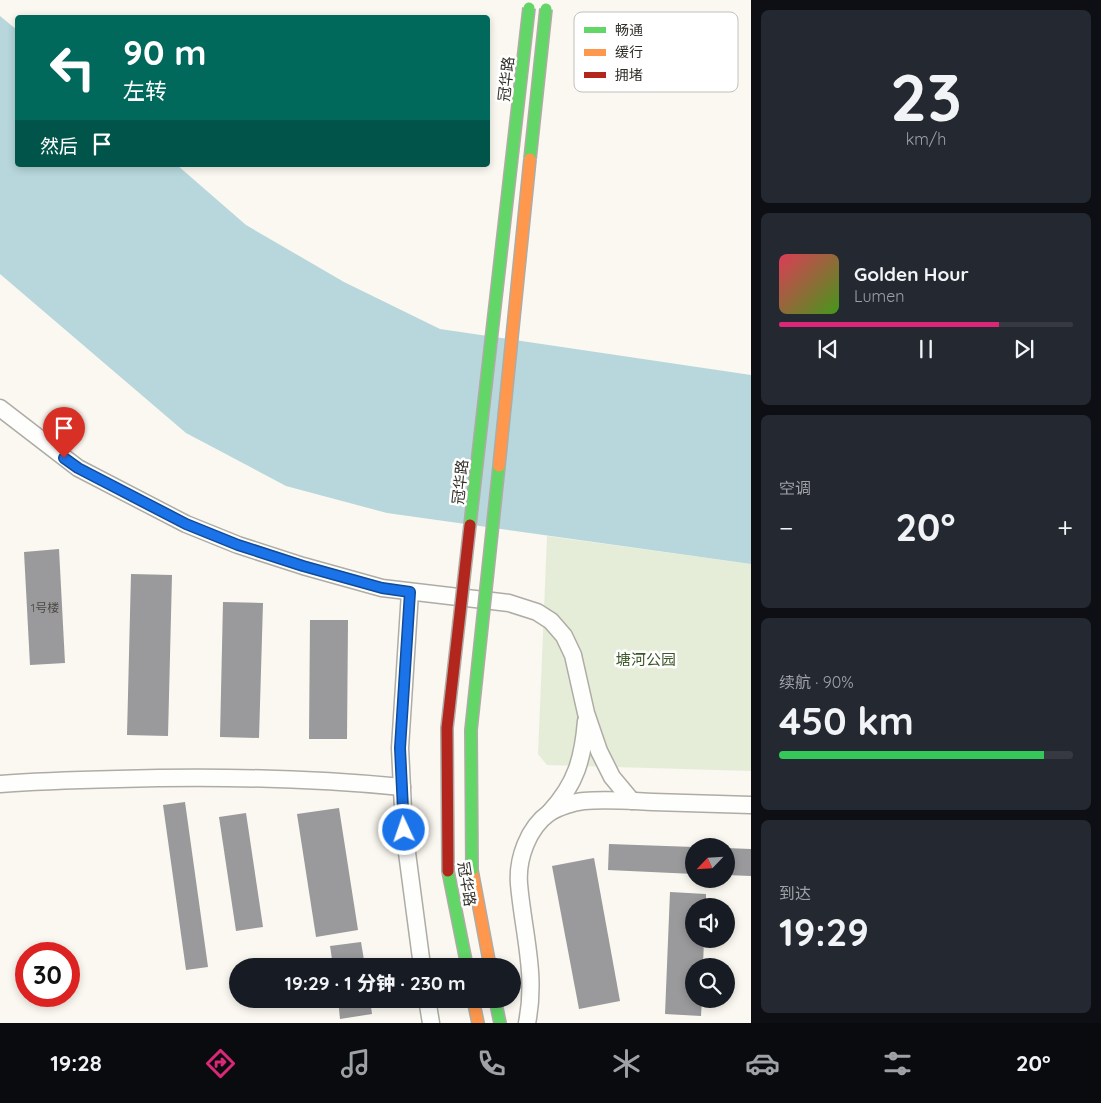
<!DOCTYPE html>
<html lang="zh">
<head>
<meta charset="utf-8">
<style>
	:root { --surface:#171b24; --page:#242831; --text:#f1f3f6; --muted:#9ea1a6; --line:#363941; --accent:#db2777 }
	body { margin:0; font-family:Quicksand,"Noto Sans SC",sans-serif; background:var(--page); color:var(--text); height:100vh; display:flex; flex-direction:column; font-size:19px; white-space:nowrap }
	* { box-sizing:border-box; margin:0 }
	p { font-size:16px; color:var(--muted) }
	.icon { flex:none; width:28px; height:28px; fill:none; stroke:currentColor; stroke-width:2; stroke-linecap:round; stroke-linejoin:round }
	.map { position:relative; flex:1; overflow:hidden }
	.sheet { display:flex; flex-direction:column; gap:10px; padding:10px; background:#0d0f14; width:350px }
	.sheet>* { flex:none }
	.guide { position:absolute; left:15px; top:15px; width:475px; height:152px; border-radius:5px; box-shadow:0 2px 8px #0003; background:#00695c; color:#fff; overflow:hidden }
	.needle { width:32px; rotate:245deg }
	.fabs { position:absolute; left:685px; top:838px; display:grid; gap:10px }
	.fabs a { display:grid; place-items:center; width:50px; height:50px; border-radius:50%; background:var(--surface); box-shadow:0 2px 8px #0003; font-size:25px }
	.speed { position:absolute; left:15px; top:942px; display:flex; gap:10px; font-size:25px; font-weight:700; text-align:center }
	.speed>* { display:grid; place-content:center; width:65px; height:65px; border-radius:50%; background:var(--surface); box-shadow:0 2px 8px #0003; line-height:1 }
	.speed .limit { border:8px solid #d22; background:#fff; color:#111 }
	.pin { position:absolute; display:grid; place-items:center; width:42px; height:42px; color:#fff; margin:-51px -21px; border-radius:50% 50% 50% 0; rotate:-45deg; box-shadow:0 0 5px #0007 }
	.pin .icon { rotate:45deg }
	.me { position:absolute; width:55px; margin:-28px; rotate:357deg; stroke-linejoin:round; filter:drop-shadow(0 0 4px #0008) }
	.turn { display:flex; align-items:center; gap:18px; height:105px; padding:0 25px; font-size:22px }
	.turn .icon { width:65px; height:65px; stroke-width:2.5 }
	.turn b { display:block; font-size:35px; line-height:42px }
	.then { display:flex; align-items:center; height:48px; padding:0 25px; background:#0003; gap:10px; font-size:19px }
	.big { font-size:38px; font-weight:800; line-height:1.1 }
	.sheet .tile { flex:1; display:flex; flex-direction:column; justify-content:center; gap:8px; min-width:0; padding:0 18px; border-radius:8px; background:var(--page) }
	.sheet .dial { align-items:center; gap:0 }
	.dial b { font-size:65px; line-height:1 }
	.song { display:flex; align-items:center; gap:15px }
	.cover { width:60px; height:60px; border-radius:8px; background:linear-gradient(135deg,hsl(350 70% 55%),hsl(100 70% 35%)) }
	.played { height:5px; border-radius:2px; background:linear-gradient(90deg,var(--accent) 75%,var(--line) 75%) }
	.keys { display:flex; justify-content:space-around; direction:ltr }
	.heat { display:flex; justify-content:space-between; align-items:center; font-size:28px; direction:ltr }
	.charge { height:8px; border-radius:4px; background:linear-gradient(90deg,#34c759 90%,var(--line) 0) }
	.trip { position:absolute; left:229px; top:958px; width:292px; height:50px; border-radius:25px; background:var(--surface); box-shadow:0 2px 8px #0003; font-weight:800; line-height:50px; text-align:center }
	.dock { display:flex; height:80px; justify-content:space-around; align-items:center; background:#090b0e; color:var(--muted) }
	.dock .icon { width:35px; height:35px }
	.dock .selected { color:var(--accent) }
	.dock b { font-size:22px; color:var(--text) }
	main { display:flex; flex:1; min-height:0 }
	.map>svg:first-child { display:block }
	.green { fill:#e5edd9 }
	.water { fill:#b7d7dc }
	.building { fill:#9a999b }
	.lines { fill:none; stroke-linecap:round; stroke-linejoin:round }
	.street-casing { stroke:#aeaca5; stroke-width:19 }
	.fast-casing { stroke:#aeaca5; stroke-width:14 }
	.slow-casing { stroke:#aeaca5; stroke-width:14 }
	.street { stroke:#fefefd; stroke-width:16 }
	.fast { stroke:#63d668; stroke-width:11 }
	.slow { stroke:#ff974d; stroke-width:11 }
	.fast-bridge-casing { stroke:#aeaca5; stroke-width:14; stroke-linecap:butt }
	.slow-bridge-casing { stroke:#aeaca5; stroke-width:14; stroke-linecap:butt }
	.jam-bridge-casing { stroke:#aeaca5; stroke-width:14; stroke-linecap:butt }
	.fast-bridge { stroke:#63d668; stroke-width:11 }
	.slow-bridge { stroke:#ff974d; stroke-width:11 }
	.jam-bridge { stroke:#b3261e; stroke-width:11 }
	.route-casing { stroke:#114b97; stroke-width:12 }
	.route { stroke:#1a73e8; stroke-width:9 }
	.labels { text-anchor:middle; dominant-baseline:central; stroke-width:5; stroke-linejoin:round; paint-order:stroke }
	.number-label { font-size:12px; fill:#4a4944 }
	.street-label { font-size:15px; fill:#302e27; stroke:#fff }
	.park-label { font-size:15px; fill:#3c5726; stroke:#fff }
	.key { fill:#fff; stroke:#c1c0be; stroke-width:1 }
	.key-label { font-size:14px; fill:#302e27 }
</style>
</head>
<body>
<main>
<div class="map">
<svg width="751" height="1023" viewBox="0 0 751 1023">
	<rect width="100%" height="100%" fill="#faf8f0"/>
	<polygon class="green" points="547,536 751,564 751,771 547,765 538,754"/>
	<polygon class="water" points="0,16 17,30 18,165 177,165 246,225 344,282 440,329 751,375 751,564 387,513 286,486 186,433 0,274"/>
	<g class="building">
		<polygon points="59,549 65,663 30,665 24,552"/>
		<polygon points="131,574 172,575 168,736 127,735"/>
		<polygon points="223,602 263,603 259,738 220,737"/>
		<polygon points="310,620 348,620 347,739 309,739"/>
		<polygon points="185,802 208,967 186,970 163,805"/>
		<polygon points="339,808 358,930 316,937 297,814"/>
		<polygon points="246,813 263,927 236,931 219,817"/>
		<polygon points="609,844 694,847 694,874 608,870"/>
		<polygon points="726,848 751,849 751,876 726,875"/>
		<polygon points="594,858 620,1001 579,1009 552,866"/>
		<polygon points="670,892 706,894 706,906 694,906 694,939 704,939 703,966 694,966 694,999 702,999 701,1016 665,1014"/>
		<polygon points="361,942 365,966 333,966 330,946"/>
		<polygon points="338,999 370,999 372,1014 340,1019"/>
	</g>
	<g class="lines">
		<g class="street-casing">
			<g id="street">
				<polyline points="0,408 78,468 186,524 238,545 303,566 382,588 509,603 537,612 551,621 564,636 573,655 586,713 599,751 612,777 632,801"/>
				<polyline points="410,592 400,748 404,830 422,966"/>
				<path d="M0 784C39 781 78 780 118 779 212 776 307 778 402 787"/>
				<path d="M550 812C576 784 583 758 586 721"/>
				<polyline points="427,999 431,1023"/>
				<path d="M527 1023C537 975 523 931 519 884 517 859 528 828 549 813 558 807 574 802 584 801 607 799 630 801 653 802 685 803 718 804 751 805"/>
			</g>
		</g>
		<g class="fast-casing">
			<g id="fast">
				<polyline points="448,871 467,966"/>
				<polyline points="495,999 500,1023"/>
			</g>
		</g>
		<g class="slow-casing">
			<g id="slow">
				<polyline points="472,870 490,966"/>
				<polyline points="473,999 478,1023"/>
			</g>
		</g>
		<use href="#street" class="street"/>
		<use href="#fast" class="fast"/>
		<use href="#slow" class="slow"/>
		<g class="fast-bridge-casing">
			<g id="fast-bridge">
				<polyline points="530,159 546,9"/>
				<polyline points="470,525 529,8"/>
				<polyline points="472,870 471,730 499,466"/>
			</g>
		</g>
		<g class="slow-bridge-casing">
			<polyline id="slow-bridge" points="499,466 530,159"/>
		</g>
		<g class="jam-bridge-casing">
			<polyline id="jam-bridge" points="448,871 447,728 470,525"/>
		</g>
		<use href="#fast-bridge" class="fast-bridge"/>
		<use href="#slow-bridge" class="slow-bridge"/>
		<use href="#jam-bridge" class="jam-bridge"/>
	</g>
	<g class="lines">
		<g class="route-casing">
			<polyline id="route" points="64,458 78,468 186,524 238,545 303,566 382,588 410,592 400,748 404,830"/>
		</g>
		<use href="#route" class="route"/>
	</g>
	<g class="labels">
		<g class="number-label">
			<text x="45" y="607">1号楼</text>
		</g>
		<g class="street-label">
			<text transform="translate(506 79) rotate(-84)">冠华路</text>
			<text transform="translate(460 482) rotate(-84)">冠华路</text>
			<text transform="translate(467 884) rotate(81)">冠华路</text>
		</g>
		<g class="park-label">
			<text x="646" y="659">塘河公园</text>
		</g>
	</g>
	<rect x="574" y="12" width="164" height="80" rx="8" class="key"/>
	<rect x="584" y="27" width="22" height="6" fill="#63d668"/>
	<rect x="584" y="49" width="22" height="7" fill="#ff974d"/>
	<rect x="584" y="72" width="22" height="6" fill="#b3261e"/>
	<g class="key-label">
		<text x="615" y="35">畅通</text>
		<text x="615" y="57">缓行</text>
		<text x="615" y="80">拥堵</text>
	</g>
</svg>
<div class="fabs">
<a><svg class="needle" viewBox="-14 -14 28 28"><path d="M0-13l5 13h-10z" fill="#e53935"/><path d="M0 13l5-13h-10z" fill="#9ea1a6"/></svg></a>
<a><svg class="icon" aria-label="sound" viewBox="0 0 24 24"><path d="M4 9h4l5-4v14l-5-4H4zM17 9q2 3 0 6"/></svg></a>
<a><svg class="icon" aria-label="search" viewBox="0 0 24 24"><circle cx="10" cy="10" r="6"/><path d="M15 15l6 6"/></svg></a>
</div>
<div class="speed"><div class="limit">30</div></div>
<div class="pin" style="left:64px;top:458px;background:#d93025"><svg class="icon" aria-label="arrive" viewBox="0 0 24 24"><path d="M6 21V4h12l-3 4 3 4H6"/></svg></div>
<svg class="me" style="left:404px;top:830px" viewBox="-20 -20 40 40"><circle r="17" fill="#1a73e8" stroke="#fff" stroke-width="3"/><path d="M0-11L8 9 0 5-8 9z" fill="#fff"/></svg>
<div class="trip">19:29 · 1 分钟 · 230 m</div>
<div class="guide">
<div class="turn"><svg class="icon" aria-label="left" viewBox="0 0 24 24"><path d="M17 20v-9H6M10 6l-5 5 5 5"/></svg><div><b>90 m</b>左转</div></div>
<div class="then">然后<svg class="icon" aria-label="arrive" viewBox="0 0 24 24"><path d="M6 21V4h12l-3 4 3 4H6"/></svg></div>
</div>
</div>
<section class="sheet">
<div class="tile dial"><b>23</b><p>km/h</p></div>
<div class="tile">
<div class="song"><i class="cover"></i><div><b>Golden Hour</b><p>Lumen</p></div></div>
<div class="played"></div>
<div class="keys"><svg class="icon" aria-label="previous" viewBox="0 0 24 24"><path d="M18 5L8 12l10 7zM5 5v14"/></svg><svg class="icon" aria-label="pause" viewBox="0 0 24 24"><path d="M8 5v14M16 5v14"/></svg><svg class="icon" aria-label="next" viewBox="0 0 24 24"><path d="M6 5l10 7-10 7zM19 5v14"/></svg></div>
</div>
<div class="tile"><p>空调</p>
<div class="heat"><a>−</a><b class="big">20°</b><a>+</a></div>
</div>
<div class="tile"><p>续航 · 90%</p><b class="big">450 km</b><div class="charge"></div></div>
<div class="tile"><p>到达</p><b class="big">19:29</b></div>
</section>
</main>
<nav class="dock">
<b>19:28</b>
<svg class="icon selected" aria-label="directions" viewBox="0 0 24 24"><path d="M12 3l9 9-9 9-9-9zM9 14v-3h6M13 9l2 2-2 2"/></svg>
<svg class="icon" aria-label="music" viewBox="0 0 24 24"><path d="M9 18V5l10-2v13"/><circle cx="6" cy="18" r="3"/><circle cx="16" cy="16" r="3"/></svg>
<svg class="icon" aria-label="phone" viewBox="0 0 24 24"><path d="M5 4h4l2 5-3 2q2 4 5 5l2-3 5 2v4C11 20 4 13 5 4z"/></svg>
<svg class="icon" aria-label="climate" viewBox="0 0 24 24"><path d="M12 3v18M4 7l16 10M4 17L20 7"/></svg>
<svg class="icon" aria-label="car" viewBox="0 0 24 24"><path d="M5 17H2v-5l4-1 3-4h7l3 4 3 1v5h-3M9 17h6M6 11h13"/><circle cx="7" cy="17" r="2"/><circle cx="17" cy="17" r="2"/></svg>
<svg class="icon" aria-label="filters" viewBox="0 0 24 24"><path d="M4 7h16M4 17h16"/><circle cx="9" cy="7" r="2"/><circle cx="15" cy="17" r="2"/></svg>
<b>20°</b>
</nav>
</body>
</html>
